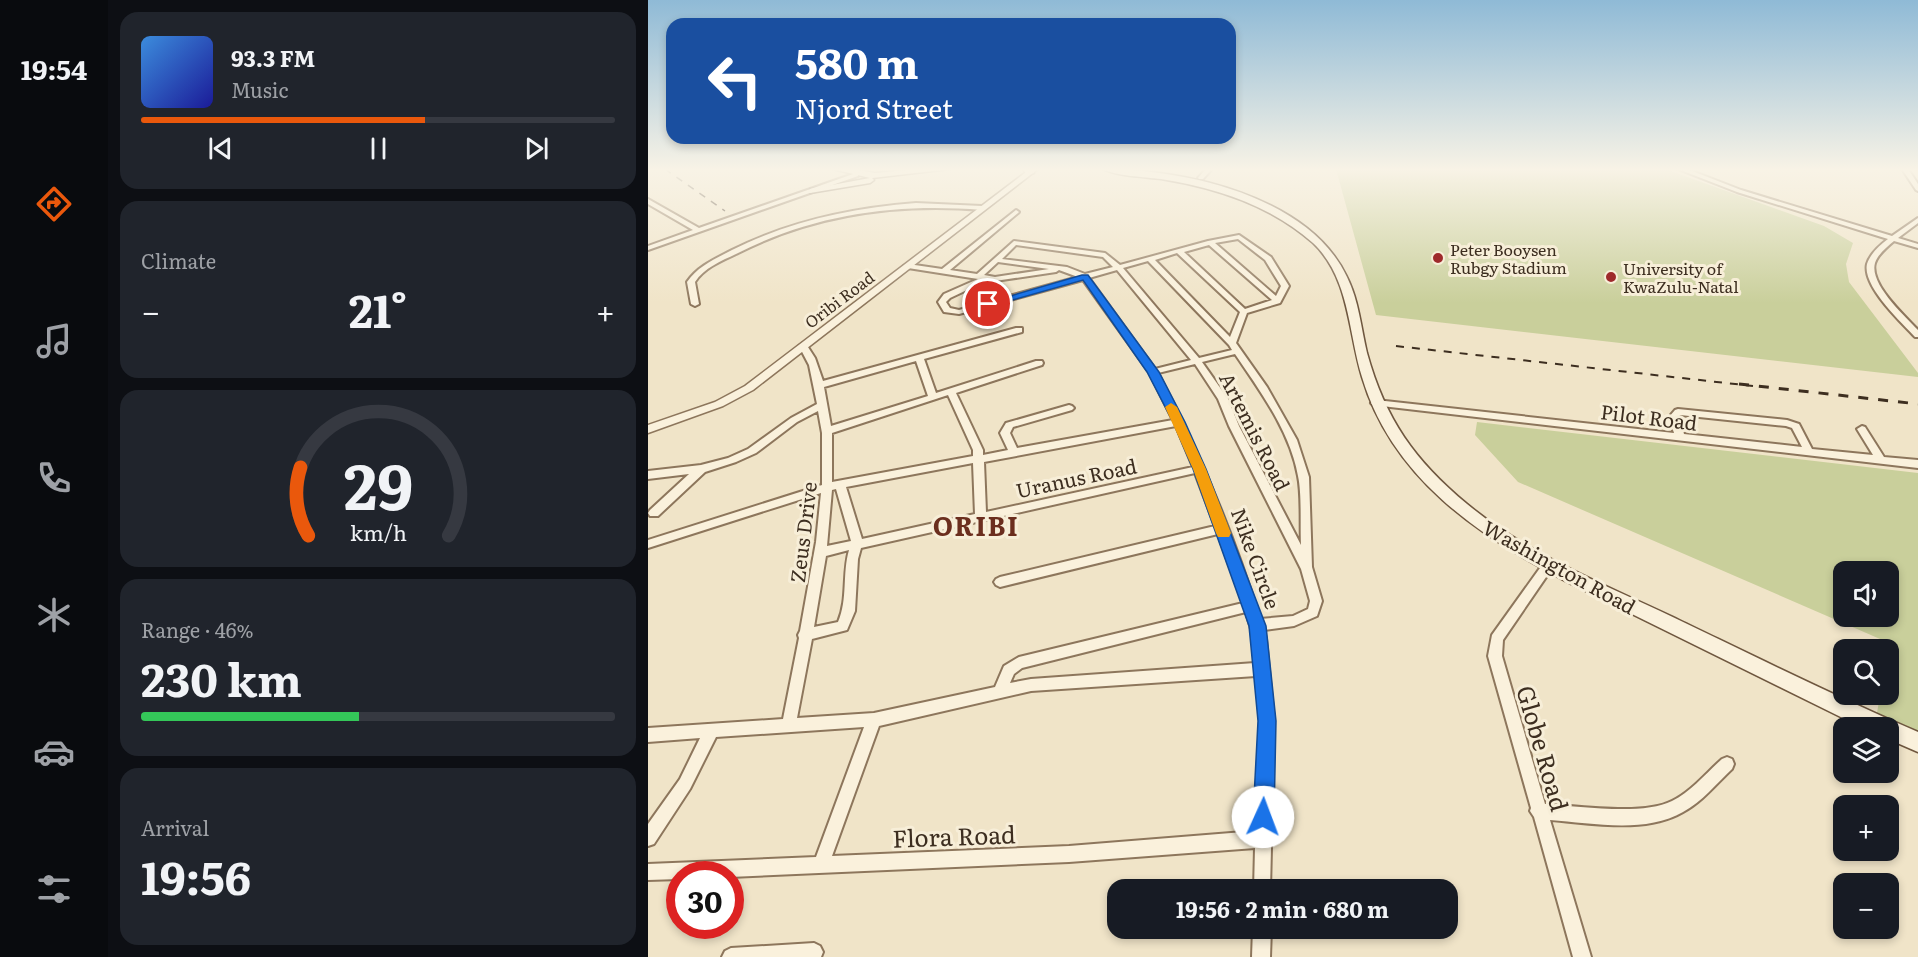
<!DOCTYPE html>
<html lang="en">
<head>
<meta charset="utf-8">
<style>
	:root { --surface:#171b24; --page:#20242c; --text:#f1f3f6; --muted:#9ea1a6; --line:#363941; --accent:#ea580c }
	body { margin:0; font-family:Literata,serif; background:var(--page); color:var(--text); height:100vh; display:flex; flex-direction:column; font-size:22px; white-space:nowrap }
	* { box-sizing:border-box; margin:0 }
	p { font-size:20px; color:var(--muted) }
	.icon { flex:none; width:33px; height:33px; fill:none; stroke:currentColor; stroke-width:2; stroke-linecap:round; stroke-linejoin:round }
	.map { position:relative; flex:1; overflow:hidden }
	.sheet { display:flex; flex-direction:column; gap:12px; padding:12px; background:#0d0f14; width:540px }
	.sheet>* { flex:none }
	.hud { position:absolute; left:18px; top:18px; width:570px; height:126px; border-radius:18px; box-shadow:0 3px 9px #0003; background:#1a4fa0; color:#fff; overflow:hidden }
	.tools { position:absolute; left:1185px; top:561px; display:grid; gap:12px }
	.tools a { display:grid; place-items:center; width:66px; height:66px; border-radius:12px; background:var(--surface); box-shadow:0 3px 9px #0003; font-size:30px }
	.speed { position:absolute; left:18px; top:861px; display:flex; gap:12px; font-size:30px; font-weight:700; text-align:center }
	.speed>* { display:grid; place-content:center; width:78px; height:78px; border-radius:50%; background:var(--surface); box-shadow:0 3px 9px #0003; line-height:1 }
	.speed .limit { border:9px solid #d22; background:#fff; color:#111 }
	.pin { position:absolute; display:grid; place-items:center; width:51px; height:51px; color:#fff; margin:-26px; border:3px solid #fff; border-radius:50%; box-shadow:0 2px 6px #0007 }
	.me { position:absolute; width:66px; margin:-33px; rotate:2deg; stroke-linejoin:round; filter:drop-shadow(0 0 4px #0008) }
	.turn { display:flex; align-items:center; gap:21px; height:126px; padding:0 30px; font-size:27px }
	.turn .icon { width:78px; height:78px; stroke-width:2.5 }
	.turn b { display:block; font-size:42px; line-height:51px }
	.big { font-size:45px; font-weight:700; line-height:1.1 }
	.sheet .widget { flex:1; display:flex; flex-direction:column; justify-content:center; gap:9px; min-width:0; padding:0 21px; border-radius:18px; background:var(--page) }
	.sheet .dial { align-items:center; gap:0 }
	.dial svg { height:156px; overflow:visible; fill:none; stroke:var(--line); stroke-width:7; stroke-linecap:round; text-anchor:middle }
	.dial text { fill:var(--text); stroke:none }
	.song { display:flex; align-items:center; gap:18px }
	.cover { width:72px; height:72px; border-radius:9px; background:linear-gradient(135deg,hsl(210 70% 55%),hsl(240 70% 35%)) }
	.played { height:6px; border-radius:3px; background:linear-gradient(90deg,var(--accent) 60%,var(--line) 60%) }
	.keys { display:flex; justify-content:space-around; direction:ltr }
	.heat { display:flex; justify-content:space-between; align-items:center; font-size:33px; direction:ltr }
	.charge { height:9px; border-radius:4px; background:linear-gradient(90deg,#34c759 46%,var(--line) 0) }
	.trip { position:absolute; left:459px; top:879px; width:351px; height:60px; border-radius:18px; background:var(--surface); box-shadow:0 3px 9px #0003; font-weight:700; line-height:60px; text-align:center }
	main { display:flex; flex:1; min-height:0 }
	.dock { display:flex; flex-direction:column; width:108px; justify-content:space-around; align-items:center; background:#090b0e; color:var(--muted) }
	.dock .icon { width:42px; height:42px }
	.dock .current { color:var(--accent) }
	.dock b { font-size:27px; color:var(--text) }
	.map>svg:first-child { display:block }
	.green { fill:#c9cf9b; fill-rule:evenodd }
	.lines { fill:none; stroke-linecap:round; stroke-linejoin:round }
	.minor-casing { stroke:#8d765c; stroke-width:4 }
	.tertiary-casing { stroke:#8d765c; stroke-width:3 }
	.secondary-casing { stroke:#6f573f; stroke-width:3 }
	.minor { fill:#faf1dc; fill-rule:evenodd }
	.tertiary { fill:#faf1dc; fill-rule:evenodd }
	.secondary { fill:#faf1dc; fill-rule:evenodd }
	.rail-far2 { stroke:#3d2e20; stroke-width:1.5; stroke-dasharray:7 7; stroke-linecap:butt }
	.rail-far1 { stroke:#3d2e20; stroke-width:2; stroke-dasharray:8 8; stroke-linecap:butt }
	.rail { stroke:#3d2e20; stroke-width:3; stroke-dasharray:10 10; stroke-linecap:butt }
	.route { fill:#1a73e8; stroke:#114b97; stroke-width:1.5 }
	.slow { fill:#f59e0b }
	.poi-dot { fill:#9e2a2b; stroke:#f7eed8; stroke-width:2 }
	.labels { text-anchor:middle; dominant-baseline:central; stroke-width:6; stroke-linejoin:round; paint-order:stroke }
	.far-poi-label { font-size:16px; fill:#3d2e20; stroke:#f7eed8; text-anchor:start }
	.far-street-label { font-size:16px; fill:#3d2e20; stroke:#f7eed8 }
	.street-label { font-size:20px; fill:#3d2e20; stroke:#f7eed8 }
	.near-street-label { font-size:24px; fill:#3d2e20; stroke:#f7eed8 }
	.district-label { font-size:26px; font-weight:bold; letter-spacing:1.5px; fill:#6b2e1e; stroke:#f7eed8 }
</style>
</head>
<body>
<main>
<nav class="dock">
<b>19:54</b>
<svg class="icon current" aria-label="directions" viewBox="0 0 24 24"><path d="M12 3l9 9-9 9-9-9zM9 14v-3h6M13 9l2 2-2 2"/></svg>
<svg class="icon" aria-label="music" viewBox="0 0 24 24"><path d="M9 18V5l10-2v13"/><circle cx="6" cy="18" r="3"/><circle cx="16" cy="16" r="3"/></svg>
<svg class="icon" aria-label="phone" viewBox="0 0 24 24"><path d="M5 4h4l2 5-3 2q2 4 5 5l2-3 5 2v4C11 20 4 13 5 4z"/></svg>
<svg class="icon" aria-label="climate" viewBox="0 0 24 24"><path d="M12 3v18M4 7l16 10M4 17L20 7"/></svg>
<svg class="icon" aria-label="car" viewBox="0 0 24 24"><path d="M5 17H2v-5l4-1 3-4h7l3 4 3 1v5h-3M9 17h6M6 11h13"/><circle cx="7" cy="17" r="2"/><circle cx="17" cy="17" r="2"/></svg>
<svg class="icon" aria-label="filters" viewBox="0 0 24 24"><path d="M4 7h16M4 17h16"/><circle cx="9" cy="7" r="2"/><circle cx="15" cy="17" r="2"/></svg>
</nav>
<section class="sheet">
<div class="widget">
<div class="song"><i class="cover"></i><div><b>93.3 FM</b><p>Music</p></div></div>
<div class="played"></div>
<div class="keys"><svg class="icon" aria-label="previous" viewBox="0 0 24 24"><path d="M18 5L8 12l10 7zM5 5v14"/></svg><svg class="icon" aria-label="pause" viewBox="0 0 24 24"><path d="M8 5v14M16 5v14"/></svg><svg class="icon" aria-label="next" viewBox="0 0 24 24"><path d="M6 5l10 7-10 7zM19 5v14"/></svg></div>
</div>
<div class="widget"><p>Climate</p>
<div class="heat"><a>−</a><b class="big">21°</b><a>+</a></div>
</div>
<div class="widget dial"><svg viewBox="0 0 100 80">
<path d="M14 69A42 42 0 1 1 86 69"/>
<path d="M14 69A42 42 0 0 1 10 34" stroke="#ea580c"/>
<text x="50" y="56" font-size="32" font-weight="700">29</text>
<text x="50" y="72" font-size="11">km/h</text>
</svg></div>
<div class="widget"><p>Range · 46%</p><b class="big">230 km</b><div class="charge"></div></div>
<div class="widget"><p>Arrival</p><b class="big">19:56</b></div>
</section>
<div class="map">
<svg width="1270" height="957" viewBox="0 0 1270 957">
	<rect width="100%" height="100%" fill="#f0e4c8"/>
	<g class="green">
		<polygon points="688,169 1017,169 1176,226 1205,243 1198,264 1201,282 1270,373 1270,377 728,315"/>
		<path d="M829 422 1270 473V732L1229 713 1232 695 1240 694 1239 642 870 482 827 435ZM1196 572H1240V616H1196Z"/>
	</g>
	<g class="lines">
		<g class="minor-casing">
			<g id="minor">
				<polygon points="558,169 564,169 555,179 551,179 550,178"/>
				<path d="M1030 169H1039L1093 190 1244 236 1270 218V223L1250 238 1270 244V248L1246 241C1239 247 1230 254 1227 263 1221 284 1257 316 1270 330V337H1267C1253 322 1214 286 1219 264 1222 254 1232 245 1240 239L1089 192Z"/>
				<polygon points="1254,169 1260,169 1270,184 1270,191 1268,190"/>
				<polygon points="208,173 210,174 210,176 0,250 0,246 45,230 0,204 0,199 51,228"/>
				<path d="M268 203 334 206 337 208 334 210C248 203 166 214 88 254 73 261 56 268 47 282L51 304 47 306 43 304 39 282C50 266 67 259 84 250 142 221 203 208 268 203Z"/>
				<path d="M368 210 371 212 370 213 302 270 329 274 366 241 457 253 472 265 560 241 591 235 623 257 641 286 632 303 599 313 588 343 619 387 649 440 661 477 664 567 674 601 669 616 646 626 616 630 618 639 626 721 622 890H606L607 848 421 862 82 877V874H32V879L0 880V864L168 857 216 727 68 737 42 789 6 844 0 846V824L32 779 52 738 0 742V728L135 719 151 638 150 635 152 631 168 542 173 493 0 548V540L174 485V433L170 411 149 422 108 453 88 462 57 472 10 516H2L0 513 2 510 41 474 0 479V471L53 465 80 458 100 449 143 418 169 404 161 365 151 346 155 343 158 344 167 358 175 381 368 328H374V332L276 359 288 393 388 361H394L395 363 394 365 308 393 335 450V455L360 450 352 433 358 423 421 405 424 406 426 408 424 410 365 427 362 433 369 448 525 420 501 372 435 280 311 314 296 312 290 302 296 294 330 279 260 268 256 266 260 264 294 269ZM590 239 617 260 633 286 628 296 567 243ZM368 245 455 257 465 267 437 274 419 267 354 259ZM561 245 624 300 597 309 536 252ZM529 253 592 312 582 337 507 260ZM500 261 581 345 584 350 551 358 475 268ZM350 262 401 269 347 277 336 275ZM411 270 430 277 311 310 302 308 298 302 302 298 340 280 347 281 408 272ZM469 270 543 360 507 369 441 278ZM587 354C612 391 642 431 650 476 654 494 652 525 653 545L591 426 580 399 554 362ZM268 361 280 396 183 426 176 387ZM547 364 570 399 581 426 653 569 662 601 660 609 645 616 612 619C586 535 551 452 510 373ZM300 395 325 450V456L184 482V433ZM528 426 545 467 338 512 336 462ZM325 463 327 514 214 539 198 487ZM547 473 567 526 352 577 348 579 346 582 348 585 352 587 570 534 595 603 371 657 356 666 347 687 226 713 149 718 164 639 199 630 207 611 210 559 213 548ZM188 489 203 541 179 546 184 490ZM201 550C194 574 200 599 190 622L166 627 178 556ZM598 612 606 639 607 663 383 679 362 683 366 674 374 668ZM608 676 612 721 608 831 421 846 184 856 231 726 383 691Z"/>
				<path d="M728 400 1026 433 1021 417 1027 410 1030 409 1139 420 1151 424 1164 449 1225 455 1209 429 1214 426 1217 427 1236 457 1270 460V468L725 405 723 403 725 401ZM1032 415 1138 426 1144 428 1154 447 1036 434 1031 417Z"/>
				<path d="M901 559 905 561 907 564 855 640 854 656 897 804C930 806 995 816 1024 801 1043 792 1058 773 1074 759L1079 757 1084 759 1086 764 1084 769C1069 783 1054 802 1035 812 997 834 944 823 902 820L943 957H925L886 817 882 811 883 808 840 656 844 635 897 561Z"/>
				<polygon points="605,928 623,928 622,957 604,957"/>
				<polygon points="166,943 172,946 175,952 173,957 74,957 77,951 83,948"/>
			</g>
		</g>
		<g class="tertiary-casing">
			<polygon id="tertiary" points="382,169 390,169 105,390 75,406 0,433 0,425 67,402 97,386"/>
		</g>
		<g class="secondary-casing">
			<g id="secondary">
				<polygon points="185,169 205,169 227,173 269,169 302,169 224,178 226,180 222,183 162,193 162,189 222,178"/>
				<polygon points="375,169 384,169 386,173 379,175"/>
				<path d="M455 169C536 169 661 196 699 277 711 301 713 328 719 353 737 419 767 461 819 504 881 555 959 586 1031 620 1110 658 1189 697 1270 732V752L1240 739V728H1215L919 582C831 536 744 478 714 377 700 332 702 278 665 243 622 205 568 188 513 179 497 177 467 176 455 169Z"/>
			</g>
		</g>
		<use href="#minor" class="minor"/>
		<use href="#tertiary" class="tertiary"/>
		<use href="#secondary" class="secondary"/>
		<polyline class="rail-far2" points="17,169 77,211"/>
		<polyline class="rail-far1" points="748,346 1105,386"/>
		<polyline class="rail" points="1091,384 1270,404"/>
	</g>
	<linearGradient id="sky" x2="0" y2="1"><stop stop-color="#8fbad6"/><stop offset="0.56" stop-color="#f8f3e6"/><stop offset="1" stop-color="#f8f3e6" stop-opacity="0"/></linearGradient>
	<rect width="1270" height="303" fill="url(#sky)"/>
	<polygon class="route" points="434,275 440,275 511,372 537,422 558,469 618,626 628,721 626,817 623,824 615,827 608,824 605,817 610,721 601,626 545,469 525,422 499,372 435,280 340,307 335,304"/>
	<polygon class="slow" points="523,403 529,407 558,469 583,533 581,537 570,537 568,533 545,469 517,407"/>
	<g class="poi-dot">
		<circle cx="790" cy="258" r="6"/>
		<circle cx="963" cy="277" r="6"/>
	</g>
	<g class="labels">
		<g class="far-poi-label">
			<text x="802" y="249">Peter Booysen<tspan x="802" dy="18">Rubgy Stadium</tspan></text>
			<text x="975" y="268">University of<tspan x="975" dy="18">KwaZulu-Natal</tspan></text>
		</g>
		<g class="far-street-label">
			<text transform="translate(191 299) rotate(-37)">Oribi Road</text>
		</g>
		<g class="street-label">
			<text transform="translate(1001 416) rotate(7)">Pilot Road</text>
			<text transform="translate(608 431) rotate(63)">Artemis Road</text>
			<text transform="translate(428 477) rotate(-12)">Uranus Road</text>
			<text transform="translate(154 532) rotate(-83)">Zeus Drive</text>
			<text transform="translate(609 558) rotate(70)">Nike Circle</text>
			<text transform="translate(912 566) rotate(29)">Washington Road</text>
		</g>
		<g class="near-street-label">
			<text transform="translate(896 748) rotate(74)">Globe Road</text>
			<text transform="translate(306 835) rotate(-2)">Flora Road</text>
		</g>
		<g class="district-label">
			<text x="328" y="524">ORIBI</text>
		</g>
	</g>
</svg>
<div class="tools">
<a><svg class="icon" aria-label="sound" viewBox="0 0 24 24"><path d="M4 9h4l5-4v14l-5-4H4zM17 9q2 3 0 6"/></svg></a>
<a><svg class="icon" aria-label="search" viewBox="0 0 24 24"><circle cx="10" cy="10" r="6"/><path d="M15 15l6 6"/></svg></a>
<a><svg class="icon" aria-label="layers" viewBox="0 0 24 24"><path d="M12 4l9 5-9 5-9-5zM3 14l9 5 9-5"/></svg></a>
<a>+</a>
<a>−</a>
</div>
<div class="speed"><div class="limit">30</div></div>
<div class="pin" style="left:340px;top:304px;background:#d93025"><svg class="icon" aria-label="arrive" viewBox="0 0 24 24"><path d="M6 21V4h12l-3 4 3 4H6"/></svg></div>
<svg class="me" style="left:615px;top:817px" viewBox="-20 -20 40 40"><circle r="19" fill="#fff"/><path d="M0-13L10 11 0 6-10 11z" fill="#1a73e8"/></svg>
<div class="trip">19:56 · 2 min · 680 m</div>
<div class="hud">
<div class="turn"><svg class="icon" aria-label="left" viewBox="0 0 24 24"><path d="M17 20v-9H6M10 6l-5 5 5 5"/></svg><div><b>580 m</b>Njord Street</div></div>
</div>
</div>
</main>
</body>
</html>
